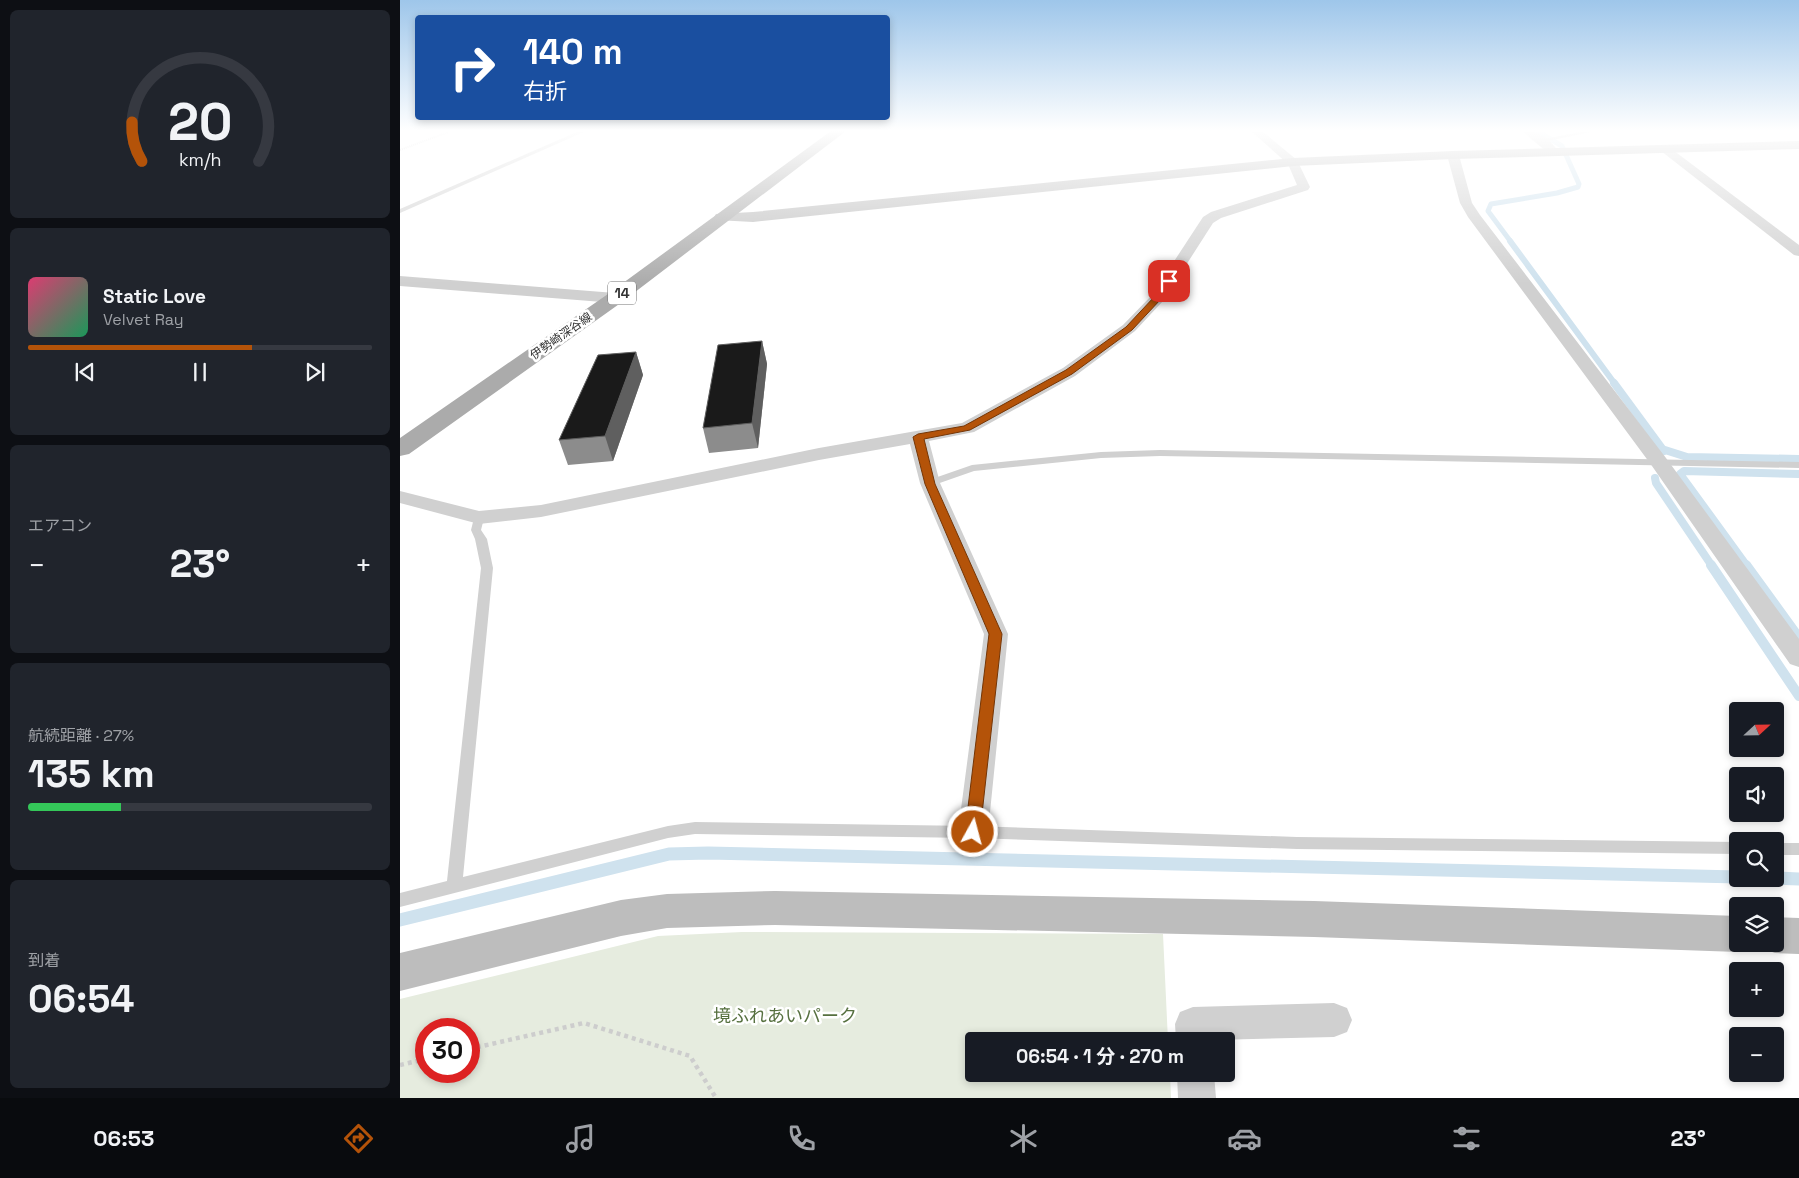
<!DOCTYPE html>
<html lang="ja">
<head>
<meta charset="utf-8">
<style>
	:root { --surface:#171b24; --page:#20242c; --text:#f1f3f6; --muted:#9ea1a6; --line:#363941; --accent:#b45309 }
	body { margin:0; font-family:"Space Grotesk","Noto Sans JP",sans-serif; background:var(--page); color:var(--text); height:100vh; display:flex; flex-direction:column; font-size:19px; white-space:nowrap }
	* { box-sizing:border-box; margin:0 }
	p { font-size:16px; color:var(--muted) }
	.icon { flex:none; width:28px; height:28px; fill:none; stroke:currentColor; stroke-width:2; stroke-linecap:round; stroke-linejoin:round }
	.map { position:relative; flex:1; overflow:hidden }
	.drawer { display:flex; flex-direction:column; gap:10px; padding:10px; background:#0d0f14; width:400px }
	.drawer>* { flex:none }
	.banner { position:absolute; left:15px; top:15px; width:475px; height:105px; border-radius:5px; box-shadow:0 2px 8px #0003; background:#1a4fa0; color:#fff; overflow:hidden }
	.needle { width:32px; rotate:68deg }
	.tools { position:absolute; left:1329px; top:702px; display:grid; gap:10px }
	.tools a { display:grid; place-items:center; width:55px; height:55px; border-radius:5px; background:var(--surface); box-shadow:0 2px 8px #0003; font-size:25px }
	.speed { position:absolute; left:15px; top:1018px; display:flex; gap:10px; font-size:25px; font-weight:700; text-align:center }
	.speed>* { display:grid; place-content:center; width:65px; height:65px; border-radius:50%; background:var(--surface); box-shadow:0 2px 8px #0003; line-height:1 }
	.speed .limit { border:8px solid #d22; background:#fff; color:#111 }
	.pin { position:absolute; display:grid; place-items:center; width:42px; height:42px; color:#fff; margin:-21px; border-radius:10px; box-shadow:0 2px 8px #0006 }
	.me { position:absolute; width:55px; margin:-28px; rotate:7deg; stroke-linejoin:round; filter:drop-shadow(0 0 4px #0008) }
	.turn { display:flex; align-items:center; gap:18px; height:105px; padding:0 25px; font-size:22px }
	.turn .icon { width:65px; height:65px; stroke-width:2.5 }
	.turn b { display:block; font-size:35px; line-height:42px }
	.big { font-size:38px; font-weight:700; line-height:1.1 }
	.drawer .widget { flex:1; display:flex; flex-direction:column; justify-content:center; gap:8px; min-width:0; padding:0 18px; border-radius:8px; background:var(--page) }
	.drawer .dial { align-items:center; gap:0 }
	.dial svg { height:130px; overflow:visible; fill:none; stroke:var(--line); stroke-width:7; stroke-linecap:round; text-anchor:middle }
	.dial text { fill:var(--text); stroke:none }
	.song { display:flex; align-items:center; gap:15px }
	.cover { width:60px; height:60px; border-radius:8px; background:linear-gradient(135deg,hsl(340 70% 55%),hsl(150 70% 35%)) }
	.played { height:5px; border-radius:2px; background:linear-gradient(90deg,var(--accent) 65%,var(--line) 65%) }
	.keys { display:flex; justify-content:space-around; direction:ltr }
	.heat { display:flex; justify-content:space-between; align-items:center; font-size:28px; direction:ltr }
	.charge { height:8px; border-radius:4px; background:linear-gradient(90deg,#34c759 27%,var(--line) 0) }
	.trip { position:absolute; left:565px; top:1032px; width:270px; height:50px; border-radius:5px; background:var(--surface); box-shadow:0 2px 8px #0003; font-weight:700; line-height:50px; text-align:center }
	.menu { display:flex; height:80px; justify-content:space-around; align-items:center; background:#090b0e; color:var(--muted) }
	.menu .icon { width:35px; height:35px }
	.menu .selected { color:var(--accent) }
	.menu b { font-size:22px; color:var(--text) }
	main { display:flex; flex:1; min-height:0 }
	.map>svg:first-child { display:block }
	.green { fill:#e6ecdf; fill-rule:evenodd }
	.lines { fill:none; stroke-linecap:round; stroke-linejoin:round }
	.stream-far4 { stroke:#cfe2ee; stroke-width:5 }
	.stream-far3 { stroke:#cfe2ee; stroke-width:6 }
	.stream-far2 { stroke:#cfe2ee; stroke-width:8 }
	.stream-far1 { stroke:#cfe2ee; stroke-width:10 }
	.stream { stroke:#cfe2ee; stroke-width:13 }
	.path-far1 { stroke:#cdcdcd; stroke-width:2; stroke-dasharray:1 1; stroke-linecap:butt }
	.path { stroke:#cdcdcd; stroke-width:4.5; stroke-dasharray:4 4; stroke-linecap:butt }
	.lane { fill:#d0d0d0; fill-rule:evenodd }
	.street { fill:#d0d0d0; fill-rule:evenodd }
	.secondary { fill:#bdbdbd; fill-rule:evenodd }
	.primary { fill:#ababab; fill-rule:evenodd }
	.wall { fill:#8c8c8c }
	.shaded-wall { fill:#5f5f5f }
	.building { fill:#1a1a1a; stroke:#5f5f5f }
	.route { fill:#b45309; stroke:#753606 }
	.labels { text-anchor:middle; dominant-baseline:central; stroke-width:5; stroke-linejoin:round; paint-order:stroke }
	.far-street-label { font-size:12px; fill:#333; stroke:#fff }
	.shield { fill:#fff; stroke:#707070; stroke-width:1 }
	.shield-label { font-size:14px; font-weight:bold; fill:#333 }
	.near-park-label { font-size:18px; fill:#56703f; stroke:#fff }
</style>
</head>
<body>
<main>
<section class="drawer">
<div class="widget dial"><svg viewBox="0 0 100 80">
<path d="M14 69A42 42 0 1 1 86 69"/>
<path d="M14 69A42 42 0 0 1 8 45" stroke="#b45309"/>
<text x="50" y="56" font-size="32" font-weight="700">20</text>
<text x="50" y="72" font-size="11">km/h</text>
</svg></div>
<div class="widget">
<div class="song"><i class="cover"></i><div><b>Static Love</b><p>Velvet Ray</p></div></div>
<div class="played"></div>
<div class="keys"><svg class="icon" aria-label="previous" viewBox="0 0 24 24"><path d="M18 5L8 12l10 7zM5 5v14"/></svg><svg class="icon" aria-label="pause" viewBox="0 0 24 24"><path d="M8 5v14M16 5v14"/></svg><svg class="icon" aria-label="next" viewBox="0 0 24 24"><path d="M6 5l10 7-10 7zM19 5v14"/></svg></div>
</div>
<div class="widget"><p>エアコン</p>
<div class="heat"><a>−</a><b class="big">23°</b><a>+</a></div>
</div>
<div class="widget"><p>航続距離 · 27%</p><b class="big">135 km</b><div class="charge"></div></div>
<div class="widget"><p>到着</p><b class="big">06:54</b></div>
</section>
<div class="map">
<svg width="1399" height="1098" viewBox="0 0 1399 1098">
	<rect width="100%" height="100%" fill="#fff"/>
	<path class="green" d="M342 932 763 934 768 1041H574V1074H770L771 1098H0V999L258 936ZM26 1029H69V1071H26Z"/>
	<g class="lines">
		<polyline class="stream-far4" points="1111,242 1088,211 1091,204 1157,193 1178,187 1179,184 1162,146 1137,131"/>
		<polyline class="stream-far3" points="1110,241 1215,384"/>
		<g class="stream-far2">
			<polyline points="1214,383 1264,451"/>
			<polyline points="1265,450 1287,457 1399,459"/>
			<polyline points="1255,478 1256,483 1312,566"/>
			<polyline points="1347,566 1280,474 1284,471 1399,474"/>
		</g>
		<g class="stream-far1">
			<polyline points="1311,565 1399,696"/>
			<polyline points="1346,565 1399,638"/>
		</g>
		<g class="stream">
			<polyline points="1375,878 1399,879"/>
			<polyline points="0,920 269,854 308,853 1338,877"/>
		</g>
		<polyline class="path-far1" points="0,150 51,131"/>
		<g class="path">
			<polyline points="69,1049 184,1023 290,1056 316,1098"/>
			<polyline points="0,1065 26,1059"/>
		</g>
		<g class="lane">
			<polygon points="179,131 186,131 0,213 0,209"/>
			<polygon points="1186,131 1196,131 1142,142 1139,140"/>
			<polygon points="760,450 1399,462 1399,468 760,456 701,458 574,471 534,485 526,485 525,483 526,481 572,465 701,452"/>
			<polygon points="79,515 84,518 81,530 87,539 93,568 63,877 268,826 295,822 573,826 897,837 1338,842 1338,854 897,849 573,838 295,834 268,838 0,907 0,893 47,881 81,568 75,539 71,530 74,518"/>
			<rect x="1375" y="843" width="24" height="12"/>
		</g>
		<g class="street">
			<polygon points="851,131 862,131 897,160 910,187 908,190 821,218 813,223 763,301 735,331 675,376 574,432 529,441 540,483 608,634 588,832 584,841 573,844 562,841 558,832 584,634 520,483 510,444 419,460 141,517 79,524 0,503 0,491 79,511 141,505 419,448 562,423 663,368 723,325 752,295 803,217 811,212 897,185 888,164"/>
			<path d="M1123 131C1141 131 1148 138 1159 152L1153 155C1150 155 1125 134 1123 131Z"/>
			<polygon points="1265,146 1269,147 1399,245 1399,256 1394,255 1261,151 1259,149"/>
			<polygon points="1053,152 1059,155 1072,203 1080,215 1266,458 1399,639 1399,667 1390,664 1252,466 1068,217 1060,203 1047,155"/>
			<polygon points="0,276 215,293 220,295 223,298 220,301 215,303 0,286"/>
			<polygon points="934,1003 947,1008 952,1020 947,1032 934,1037 776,1041 775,1024 780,1012 793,1007"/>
			<polygon points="777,1074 814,1074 816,1098 778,1098"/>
		</g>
		<g class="secondary">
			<polygon points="1399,141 1399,149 1053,159 893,166 353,222 316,220 314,217 316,214 353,212 893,158 1053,151"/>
			<polygon points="375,891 914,901 1338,916 1338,944 1354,944 1352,947 1338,952 914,937 375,925 267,928 221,936 0,991 0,953 221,900 267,894"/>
			<polygon points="1375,917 1399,918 1399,954 1375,953 1361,948 1359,944 1375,944"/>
		</g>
		<polygon class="primary" points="431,131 446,131 222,302 9,454 0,456 0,438 208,294"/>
	</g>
	<g class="wall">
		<polygon points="362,341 367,364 358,448 309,453 303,428"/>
		<polygon points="236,352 243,375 213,461 168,465 159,440"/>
	</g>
	<g class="shaded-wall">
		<polygon points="362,341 367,364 358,448 352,423"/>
		<polygon points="236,352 243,375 213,461 205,436"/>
	</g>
	<g class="building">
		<polygon points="362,341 352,423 303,428 318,345"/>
		<polygon points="236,352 205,436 159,440 198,355"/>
	</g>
	<linearGradient id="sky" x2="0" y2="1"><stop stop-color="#9ec6ea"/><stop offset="0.46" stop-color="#fff"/><stop offset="1" stop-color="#fff" stop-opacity="0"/></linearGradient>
	<rect width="1399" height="284" fill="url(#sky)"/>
	<polygon class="route" points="766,279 772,281 761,299 732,330 672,374 570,430 524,439 535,484 602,634 580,832 578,837 573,838 567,837 565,832 589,634 525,484 513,437 518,434 564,426 666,370 726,327 755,296"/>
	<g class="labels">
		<g class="far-street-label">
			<text transform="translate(161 336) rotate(-35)">伊勢崎深谷線</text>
		</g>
		<rect class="shield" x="208" y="281.5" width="28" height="23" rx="4"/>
		<g class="shield-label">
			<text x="222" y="293">14</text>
		</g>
		<g class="near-park-label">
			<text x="385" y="1015">境ふれあいパーク</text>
		</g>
	</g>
</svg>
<div class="tools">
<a><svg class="needle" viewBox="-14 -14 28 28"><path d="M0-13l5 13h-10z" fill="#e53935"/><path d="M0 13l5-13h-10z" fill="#9ea1a6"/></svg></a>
<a><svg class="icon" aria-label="sound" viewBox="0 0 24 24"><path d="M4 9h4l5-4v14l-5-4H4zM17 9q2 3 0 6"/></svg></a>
<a><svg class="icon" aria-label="search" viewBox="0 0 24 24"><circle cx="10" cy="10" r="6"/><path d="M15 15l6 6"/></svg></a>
<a><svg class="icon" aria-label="layers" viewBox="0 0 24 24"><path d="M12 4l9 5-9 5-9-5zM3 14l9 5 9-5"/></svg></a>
<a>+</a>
<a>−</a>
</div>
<div class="speed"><div class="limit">30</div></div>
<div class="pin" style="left:769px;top:281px;background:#d93025"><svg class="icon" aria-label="arrive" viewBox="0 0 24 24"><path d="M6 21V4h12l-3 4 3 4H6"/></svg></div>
<svg class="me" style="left:573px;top:832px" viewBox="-20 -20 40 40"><circle r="17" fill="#b45309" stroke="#fff" stroke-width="3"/><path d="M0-11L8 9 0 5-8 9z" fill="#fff"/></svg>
<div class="trip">06:54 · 1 分 · 270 m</div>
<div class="banner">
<div class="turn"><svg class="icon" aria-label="right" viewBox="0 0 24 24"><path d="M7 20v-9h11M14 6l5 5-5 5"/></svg><div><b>140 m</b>右折</div></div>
</div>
</div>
</main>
<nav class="menu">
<b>06:53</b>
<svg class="icon selected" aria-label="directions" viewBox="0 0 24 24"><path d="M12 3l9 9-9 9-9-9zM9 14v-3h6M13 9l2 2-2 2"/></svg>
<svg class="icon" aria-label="music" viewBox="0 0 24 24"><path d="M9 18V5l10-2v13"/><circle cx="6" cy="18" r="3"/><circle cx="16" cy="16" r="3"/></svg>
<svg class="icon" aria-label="phone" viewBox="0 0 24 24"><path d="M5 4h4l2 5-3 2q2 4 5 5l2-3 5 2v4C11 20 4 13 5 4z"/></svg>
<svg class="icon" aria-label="climate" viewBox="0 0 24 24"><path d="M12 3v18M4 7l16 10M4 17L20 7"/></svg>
<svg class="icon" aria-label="car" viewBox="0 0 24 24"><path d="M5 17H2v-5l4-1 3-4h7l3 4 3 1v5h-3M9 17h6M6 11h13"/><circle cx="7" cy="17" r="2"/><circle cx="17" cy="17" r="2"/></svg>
<svg class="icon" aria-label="filters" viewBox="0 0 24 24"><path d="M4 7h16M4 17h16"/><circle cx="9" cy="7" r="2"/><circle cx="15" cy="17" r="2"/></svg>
<b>23°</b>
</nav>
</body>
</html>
